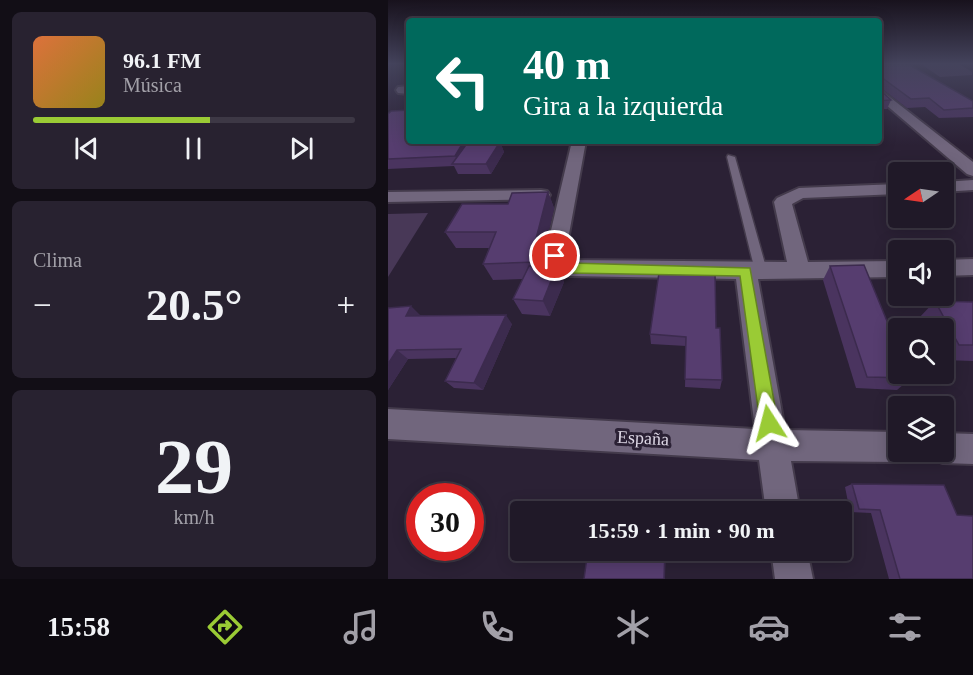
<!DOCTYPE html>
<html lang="es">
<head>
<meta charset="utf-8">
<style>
	:root { --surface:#201928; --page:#282230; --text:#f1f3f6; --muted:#a2a0a8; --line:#3d3845; --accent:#9acb35 }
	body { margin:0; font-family:Georgia,serif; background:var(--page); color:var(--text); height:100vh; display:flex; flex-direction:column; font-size:22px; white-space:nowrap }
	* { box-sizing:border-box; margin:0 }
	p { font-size:20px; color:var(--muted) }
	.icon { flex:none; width:33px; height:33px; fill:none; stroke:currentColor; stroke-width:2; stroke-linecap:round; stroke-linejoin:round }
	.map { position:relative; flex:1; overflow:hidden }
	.side { display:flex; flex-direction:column; gap:12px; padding:12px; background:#120e16; width:388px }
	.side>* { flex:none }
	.banner { position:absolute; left:18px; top:18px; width:476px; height:126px; border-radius:6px; box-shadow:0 3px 15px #0003,0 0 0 2px var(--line); background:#00695c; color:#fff; overflow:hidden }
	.needle { width:39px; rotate:257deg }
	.buttons { position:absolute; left:500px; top:162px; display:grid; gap:12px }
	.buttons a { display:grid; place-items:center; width:66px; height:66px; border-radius:6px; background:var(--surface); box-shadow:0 3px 15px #0003,0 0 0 2px var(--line); font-size:30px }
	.speed { position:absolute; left:18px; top:483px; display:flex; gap:12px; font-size:30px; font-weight:700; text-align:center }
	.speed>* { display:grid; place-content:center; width:78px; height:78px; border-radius:50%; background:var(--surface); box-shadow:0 3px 15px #0003,0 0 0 2px var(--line); line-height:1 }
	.speed .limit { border:9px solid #d22; background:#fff; color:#111 }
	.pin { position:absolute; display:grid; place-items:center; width:51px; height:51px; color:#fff; margin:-26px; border:3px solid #fff; border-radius:50%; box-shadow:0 2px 6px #0007 }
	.me { position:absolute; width:66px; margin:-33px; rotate:351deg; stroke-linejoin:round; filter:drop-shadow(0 0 4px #0008) }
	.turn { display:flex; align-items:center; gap:21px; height:126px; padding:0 18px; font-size:27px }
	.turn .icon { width:78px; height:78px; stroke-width:2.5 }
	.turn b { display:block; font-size:42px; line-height:51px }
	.big { font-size:45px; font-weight:600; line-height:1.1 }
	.side .widget { flex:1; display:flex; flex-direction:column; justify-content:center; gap:9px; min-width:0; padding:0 21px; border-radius:9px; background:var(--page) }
	.side .dial { align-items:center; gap:0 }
	.dial b { font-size:78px; line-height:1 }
	.song { display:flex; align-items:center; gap:18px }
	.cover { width:72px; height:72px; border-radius:9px; background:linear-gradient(135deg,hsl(20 70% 55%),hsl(50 70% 35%)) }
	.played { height:6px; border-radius:3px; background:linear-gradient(90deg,var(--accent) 55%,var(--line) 55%) }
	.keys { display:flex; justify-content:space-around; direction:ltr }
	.heat { display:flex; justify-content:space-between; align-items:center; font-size:33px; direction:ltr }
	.trip { position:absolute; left:122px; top:501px; width:342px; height:60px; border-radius:6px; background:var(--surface); box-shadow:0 3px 15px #0003,0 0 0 2px var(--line); font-weight:600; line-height:60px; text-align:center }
	.menu { display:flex; height:96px; justify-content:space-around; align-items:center; background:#0d0a10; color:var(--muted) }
	.menu .icon { width:42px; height:42px }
	.menu .selected { color:var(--accent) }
	.menu b { font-size:27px; color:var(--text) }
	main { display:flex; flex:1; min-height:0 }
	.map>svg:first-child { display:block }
	.green { fill:#483857 }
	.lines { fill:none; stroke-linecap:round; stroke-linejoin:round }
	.service-casing { stroke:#443b4c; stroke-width:3 }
	.minor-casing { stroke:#443b4c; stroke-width:4 }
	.service { fill:#71667d; fill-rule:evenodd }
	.minor { fill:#71667d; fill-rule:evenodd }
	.wall { fill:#4a345f }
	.shaded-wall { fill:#3c2b4e }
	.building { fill:#563d6f; stroke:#3c2b4e; stroke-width:1.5 }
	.route { fill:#9acb35; stroke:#648422; stroke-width:1.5 }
	.labels { text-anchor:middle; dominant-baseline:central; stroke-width:6; stroke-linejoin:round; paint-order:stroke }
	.near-street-label { font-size:18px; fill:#ded8e6; stroke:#2b2135 }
</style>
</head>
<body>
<main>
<section class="side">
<div class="widget">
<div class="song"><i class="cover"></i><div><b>96.1 FM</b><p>Música</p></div></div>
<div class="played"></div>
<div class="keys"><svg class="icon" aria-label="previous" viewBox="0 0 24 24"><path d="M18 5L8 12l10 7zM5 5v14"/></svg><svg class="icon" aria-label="pause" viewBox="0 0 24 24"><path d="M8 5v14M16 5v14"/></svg><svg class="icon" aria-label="next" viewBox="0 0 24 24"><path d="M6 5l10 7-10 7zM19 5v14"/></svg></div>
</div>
<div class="widget"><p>Clima</p>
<div class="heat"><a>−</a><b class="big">20.5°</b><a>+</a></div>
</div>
<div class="widget dial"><b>29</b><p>km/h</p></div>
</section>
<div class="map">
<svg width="585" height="579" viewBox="0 0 585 579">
	<rect width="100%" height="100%" fill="#2b2135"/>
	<g class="green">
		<polygon points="533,64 571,64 584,72 584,75 552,77"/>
		<polygon points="40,213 0,277 0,214"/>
	</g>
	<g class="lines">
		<g class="service-casing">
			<polygon id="service" points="340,155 347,157 379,271 373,275 367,271 339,157"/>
		</g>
		<g class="minor-casing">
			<g id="minor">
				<polygon points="21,86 21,94 10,93 8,90 10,87"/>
				<polygon points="490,88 585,162 585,176 579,174 490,98"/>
				<polygon points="184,141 198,141 177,256 182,260 399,262 386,202 389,198 411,188 510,184 510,194 415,198 404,204 420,262 510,261 510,277 370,279 397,430 510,432 510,452 524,452 521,458 510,462 403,461 412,512 378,512 371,460 0,439 0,409 367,429 348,279 182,276 165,272 157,256"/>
				<polygon points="585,180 585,190 555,192 555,182"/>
				<polygon points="153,190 159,191 162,195 159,199 0,202 0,192"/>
				<polygon points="585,259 585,275 555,276 555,260"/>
				<polygon points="555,433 585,434 585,464 555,463 544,459 541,452 555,452"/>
				<polygon points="383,550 419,550 425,579 387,579"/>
			</g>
		</g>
		<use href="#service" class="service"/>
		<use href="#minor" class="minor"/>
	</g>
	<g class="wall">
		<polygon points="490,64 585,101 585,117 551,118 537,107 519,108 492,87 491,89 503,100 499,109 490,109"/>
		<polygon points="0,114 87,142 112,142 116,152 103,174 70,174 66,166 0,169"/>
		<polygon points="436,141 462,141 461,144 437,143"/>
		<polygon points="160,192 166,208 155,255 158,264 158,266 169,266 176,282 162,316 134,314 125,299 135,279 105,280 95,264 101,248 68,248 57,232 120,204"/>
		<polygon points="442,266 523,378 509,390 468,388 435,280"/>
		<polygon points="547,301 585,302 585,361 555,360 555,328 536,328 531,318"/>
		<polygon points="0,308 32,315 124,324 95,390 66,388 57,381 68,358 20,359 0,390"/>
		<polygon points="328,328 334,380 332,389 297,387 298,346 263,344 262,334"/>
		<polygon points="464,484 569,515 585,579 501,579 483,513 462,512 457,487"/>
	</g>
	<g class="shaded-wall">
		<polygon points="76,141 88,141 74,164 72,164 67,156"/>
		<polygon points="112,142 116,152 103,174 98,164"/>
		<polygon points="160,192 166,208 155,255 148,239"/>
		<polygon points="151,248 158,264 155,278 147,262"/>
		<polygon points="169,266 176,282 162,316 155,301"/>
		<polygon points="23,306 32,315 28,325 18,316"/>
		<polygon points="118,315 124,324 95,390 86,383"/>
		<polygon points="9,350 20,359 0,390 0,364"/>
		<polygon points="277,550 278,550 277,579 276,579"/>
	</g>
	<g class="building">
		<polygon points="490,64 520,64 585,101 585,108 556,110 541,98 523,99 493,77 491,89 503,100 490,101"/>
		<polygon points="21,110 21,141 76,141 67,156 0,159 0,114 3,111"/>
		<polygon points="80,142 112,142 98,164 64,164"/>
		<polygon points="160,192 148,239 151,248 147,262 95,264 108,232 57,232 74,204 120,204 124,193"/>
		<polygon points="476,265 510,348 510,374 521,374 523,378 479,377 442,266"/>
		<polygon points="141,266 169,266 155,301 125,299"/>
		<polygon points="271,273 327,273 328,328 332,328 334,380 297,379 298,337 262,334"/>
		<polygon points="547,301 585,302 585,345 571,345"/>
		<polygon points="23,306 18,316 118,315 86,383 57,381 73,349 9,350 0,364 0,308"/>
		<polygon points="464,484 556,485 569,515 585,516 585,579 512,579 492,510 471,509"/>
		<polygon points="200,550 277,550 276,579 196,579"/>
	</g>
	<linearGradient id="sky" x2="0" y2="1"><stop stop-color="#18121d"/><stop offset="0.44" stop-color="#44435c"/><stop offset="1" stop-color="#44435c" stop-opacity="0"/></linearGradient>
	<rect width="585" height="145" fill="url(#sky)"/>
	<path class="route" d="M167 252 171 253 177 262 182 263 362 268 390 423 387 429 381 432 375 429 372 423 352 276 182 273C171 270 163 268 161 256Z"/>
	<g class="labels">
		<g class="near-street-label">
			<text transform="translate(255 438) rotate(3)">España</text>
		</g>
	</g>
</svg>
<div class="buttons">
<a><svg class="needle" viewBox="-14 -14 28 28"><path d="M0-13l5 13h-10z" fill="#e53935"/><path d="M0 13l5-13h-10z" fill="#a2a0a8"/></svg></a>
<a><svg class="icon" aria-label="sound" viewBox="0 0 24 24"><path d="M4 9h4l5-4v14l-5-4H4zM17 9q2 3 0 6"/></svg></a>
<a><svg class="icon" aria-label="search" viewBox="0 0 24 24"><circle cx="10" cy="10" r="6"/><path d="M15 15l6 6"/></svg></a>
<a><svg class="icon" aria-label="layers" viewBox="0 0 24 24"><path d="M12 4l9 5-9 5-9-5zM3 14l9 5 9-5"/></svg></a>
</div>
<div class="speed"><div class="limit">30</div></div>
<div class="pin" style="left:167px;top:256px;background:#d93025"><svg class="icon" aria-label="arrive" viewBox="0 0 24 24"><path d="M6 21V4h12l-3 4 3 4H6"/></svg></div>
<svg class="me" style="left:381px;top:423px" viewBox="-20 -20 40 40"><path d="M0-17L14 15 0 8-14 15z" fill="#9acb35" stroke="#fff" stroke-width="4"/></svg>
<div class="trip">15:59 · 1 min · 90 m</div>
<div class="banner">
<div class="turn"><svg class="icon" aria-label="left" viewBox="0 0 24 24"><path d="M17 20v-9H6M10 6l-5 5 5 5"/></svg><div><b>40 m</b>Gira a la izquierda</div></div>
</div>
</div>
</main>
<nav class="menu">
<b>15:58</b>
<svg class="icon selected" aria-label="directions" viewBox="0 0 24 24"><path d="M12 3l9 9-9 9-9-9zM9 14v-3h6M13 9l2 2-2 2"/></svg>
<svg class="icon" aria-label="music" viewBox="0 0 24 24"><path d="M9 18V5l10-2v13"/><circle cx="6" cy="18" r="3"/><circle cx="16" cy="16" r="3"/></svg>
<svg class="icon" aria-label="phone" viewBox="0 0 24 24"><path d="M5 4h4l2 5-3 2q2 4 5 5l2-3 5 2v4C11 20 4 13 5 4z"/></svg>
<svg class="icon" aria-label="climate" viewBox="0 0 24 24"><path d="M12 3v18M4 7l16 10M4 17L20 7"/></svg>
<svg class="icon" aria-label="car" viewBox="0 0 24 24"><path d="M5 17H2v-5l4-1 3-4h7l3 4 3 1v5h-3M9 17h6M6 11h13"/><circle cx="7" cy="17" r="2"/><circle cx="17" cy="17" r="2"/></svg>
<svg class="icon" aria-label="filters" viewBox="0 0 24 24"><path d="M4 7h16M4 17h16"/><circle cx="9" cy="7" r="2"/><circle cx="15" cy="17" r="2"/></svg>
</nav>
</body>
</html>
